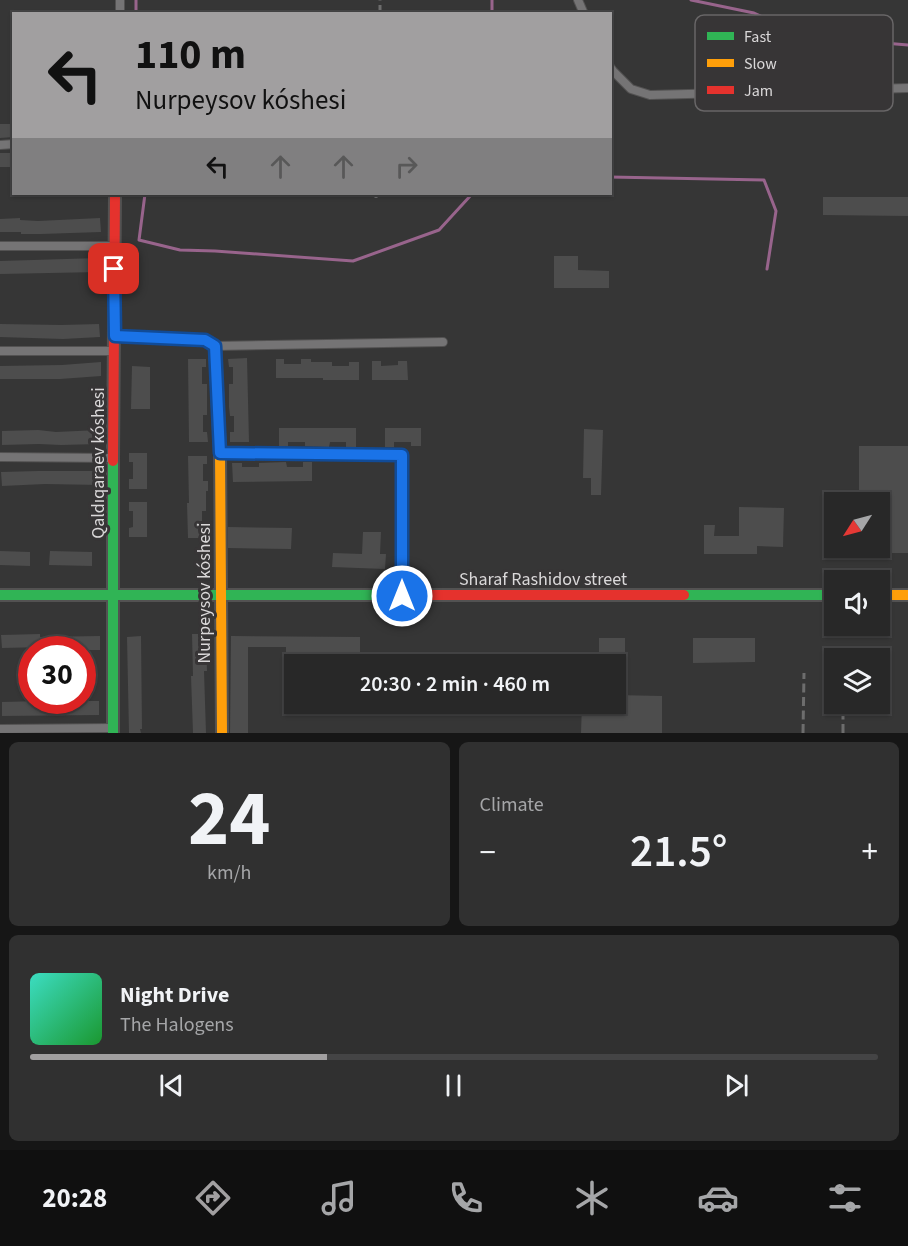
<!DOCTYPE html>
<html lang="en">
<head>
<meta charset="utf-8">
<style>
	:root { --surface:#282828; --page:#303030; --text:#f1f3f6; --muted:#a5a6a8; --line:#444445; --accent:#a19fa0 }
	body { margin:0; font-family:"Source Sans 3",sans-serif; background:var(--page); color:var(--text); height:100vh; display:flex; flex-direction:column; font-size:22px; white-space:nowrap }
	* { box-sizing:border-box; margin:0 }
	p { font-size:20px; color:var(--muted) }
	.icon { flex:none; width:33px; height:33px; fill:none; stroke:currentColor; stroke-width:2; stroke-linecap:round; stroke-linejoin:round }
	.map { position:relative; height:733px; overflow:hidden }
	.drawer { display:flex; flex-direction:column; gap:9px; padding:9px; background:#161616; flex:1 }
	.drawer>* { flex:none }
	.hud { position:absolute; left:12px; top:12px; width:600px; height:183px; border-radius:0px; box-shadow:0 2px 4px #0004,0 0 0 2px var(--line); background:#a19fa0; color:#111; overflow:hidden }
	.needle { width:39px; rotate:234deg }
	.buttons { position:absolute; left:824px; top:492px; display:grid; gap:12px }
	.buttons a { display:grid; place-items:center; width:66px; height:66px; border-radius:0px; background:var(--surface); box-shadow:0 2px 4px #0004,0 0 0 2px var(--line); font-size:30px }
	.speed { position:absolute; left:18px; top:636px; display:flex; gap:12px; font-size:30px; font-weight:700; text-align:center }
	.speed>* { display:grid; place-content:center; width:78px; height:78px; border-radius:50%; background:var(--surface); box-shadow:0 2px 4px #0004,0 0 0 2px var(--line); line-height:1 }
	.speed .limit { border:9px solid #d22; background:#fff; color:#111 }
	.pin { position:absolute; display:grid; place-items:center; width:51px; height:51px; color:#fff; margin:-26px; border-radius:12px; box-shadow:0 3px 9px #0006 }
	.me { position:absolute; width:66px; margin:-33px; rotate:0deg; stroke-linejoin:round; filter:drop-shadow(0 0 4px #0008) }
	.turn { display:flex; align-items:center; gap:21px; height:126px; padding:0 24px; font-size:27px }
	.turn .icon { width:78px; height:78px; stroke-width:2.5 }
	.turn b { display:block; font-size:42px; line-height:51px }
	.lanes { display:flex; align-items:center; height:57px; padding:0 24px; background:#0003; justify-content:center; gap:30px; direction:ltr }
	.lanes .off { opacity:.35 }
	.big { font-size:45px; font-weight:600; line-height:1.1 }
	.drawer .widget { flex:1; display:flex; flex-direction:column; justify-content:center; gap:9px; min-width:0; padding:0 21px; border-radius:9px; background:var(--page) }
	.drawer .dial { align-items:center; gap:0 }
	.dial b { font-size:78px; line-height:1 }
	.song { display:flex; align-items:center; gap:18px }
	.cover { width:72px; height:72px; border-radius:9px; background:linear-gradient(135deg,hsl(170 70% 55%),hsl(130 70% 35%)) }
	.played { height:6px; border-radius:3px; background:linear-gradient(90deg,var(--accent) 35%,var(--line) 35%) }
	.keys { display:flex; justify-content:space-around; direction:ltr }
	.heat { display:flex; justify-content:space-between; align-items:center; font-size:33px; direction:ltr }
	.drawer .tiles { flex:1; display:grid; gap:9px; grid-template-columns:1fr 1fr }
	.widget:last-child { grid-column:span 2 }
	.trip { position:absolute; left:284px; top:654px; width:342px; height:60px; border-radius:0px; background:var(--surface); box-shadow:0 2px 4px #0004,0 0 0 2px var(--line); font-weight:600; line-height:60px; text-align:center }
	.tabs { display:flex; height:96px; justify-content:space-around; align-items:center; background:#101010; color:var(--muted) }
	.tabs .icon { width:42px; height:42px }
	.tabs .selected { color:var(--accent) }
	.tabs b { font-size:27px; color:var(--text) }
	.map>svg:first-child { display:block }
	.lines { fill:none; stroke-linecap:round; stroke-linejoin:round }
	.stream { stroke:#98648c; stroke-width:3 }
	.building { fill:#4d4d4d }
	.street-casing { stroke:#535252; stroke-width:10 }
	.fast-casing { stroke:#535252; stroke-width:14 }
	.slow-casing { stroke:#535252; stroke-width:14 }
	.jam-casing { stroke:#535252; stroke-width:14 }
	.street { stroke:#757475; stroke-width:8 }
	.fast { stroke:#30b455; stroke-width:10 }
	.slow { stroke:#ff9f0a; stroke-width:10 }
	.jam { stroke:#e5322d; stroke-width:10 }
	.rail { stroke:#6d6d6d; stroke-width:3; stroke-dasharray:9 4.5; stroke-linecap:butt }
	.route-casing { stroke:#114b97; stroke-width:15 }
	.route { stroke:#1a73e8; stroke-width:10 }
	.labels { text-anchor:middle; dominant-baseline:central; stroke-width:6; stroke-linejoin:round; paint-order:stroke }
	.street-label { font-size:18px; fill:#dad8d9; stroke:#373536 }
	.key { fill:#373536; stroke:#686667; stroke-width:1.5 }
	.key-label { font-size:16px; fill:#dad8d9 }
</style>
</head>
<body>
<div class="map">
<svg width="908" height="733" viewBox="0 0 908 733">
	<rect width="100%" height="100%" fill="#363636"/>
	<g class="lines">
		<g class="stream">
			<polyline points="136,0 136,14"/>
			<polyline points="492,0 492,14"/>
			<polyline points="691,0 754,13 828,48 860,41 908,45"/>
			<polyline points="610,177 764,180 776,211 767,269"/>
			<polyline points="145,194 139,240 180,250 215,251 353,261 439,230 472,194"/>
		</g>
	</g>
	<g class="building">
		<polygon points="0,124 14,124 14,137 0,138"/>
		<rect x="0" y="153" width="14" height="14"/>
		<polygon points="823,197 908,197 908,216 823,215"/>
		<polygon points="20,218 20,220 38,221 100,218 101,232 41,234 21,234 21,232 0,232 0,219"/>
		<polygon points="554,256 578,256 578,270 609,271 609,288 554,288"/>
		<polygon points="99,258 99,272 0,274 0,261"/>
		<polygon points="0,324 61,325 99,324 100,337 63,339 0,337"/>
		<polygon points="247,358 249,442 230,442 230,432 234,432 234,416 230,416 229,407 229,384 233,384 233,367 229,367 228,359"/>
		<polygon points="188,359 206,359 206,367 202,367 202,384 207,384 207,415 203,415 203,432 207,432 208,442 189,442"/>
		<polygon points="276,359 284,359 284,364 301,364 301,359 311,359 311,362 332,362 332,366 349,366 349,362 359,362 359,380 323,380 323,378 276,378"/>
		<polygon points="372,361 381,361 381,366 398,365 398,361 407,361 408,380 372,380"/>
		<polygon points="101,362 101,376 60,379 0,379 0,366 62,365"/>
		<polygon points="132,366 150,367 150,409 131,409"/>
		<polygon points="279,428 356,428 356,447 346,447 346,442 330,442 329,447 305,446 305,442 288,442 288,446 279,446"/>
		<polygon points="385,428 421,428 421,446 411,446 411,442 394,442 394,447 385,447"/>
		<polygon points="584,429 603,430 601,495 591,495 591,478 583,478"/>
		<polygon points="38,430 56,432 99,430 99,444 61,445 39,444 2,445 2,431"/>
		<polygon points="859,446 908,446 908,553 879,553 879,502 859,502"/>
		<polygon points="129,453 147,453 147,489 129,489 129,479 133,479 133,462 129,462"/>
		<polygon points="188,456 207,456 207,464 203,464 203,481 208,481 208,491 206,491 206,511 202,511 202,528 206,528 206,538 188,538 187,503 189,503"/>
		<polygon points="286,462 287,467 303,467 303,462 312,462 312,481 233,482 232,463 242,463 242,467 259,467 259,463"/>
		<polygon points="38,471 100,471 101,485 45,484 2,486 1,472"/>
		<polygon points="129,502 147,502 147,537 129,537 129,528 133,527 133,511 129,511"/>
		<polygon points="739,507 784,508 783,547 757,546 757,554 704,554 704,525 715,525 714,536 739,536"/>
		<polygon points="228,527 292,528 291,549 228,548"/>
		<polygon points="363,532 381,532 380,554 386,554 385,569 332,567 333,553 362,554"/>
		<polygon points="0,551 30,552 30,566 0,565"/>
		<polygon points="50,551 92,552 92,566 49,565"/>
		<polygon points="40,634 40,637 100,636 100,650 44,650 44,647 2,648 1,635"/>
		<polygon points="192,634 206,634 207,671 204,671 206,733 193,733 191,676 193,676"/>
		<polygon points="141,636 142,729 140,729 141,733 129,733 127,637"/>
		<polygon points="231,636 360,637 360,659 286,658 286,647 248,647 248,733 230,733"/>
		<rect x="599" y="638" width="26" height="17"/>
		<polygon points="693,638 755,638 755,662 693,663"/>
		<polygon points="615,695 662,696 662,733 581,733 582,704 615,704"/>
		<polygon points="41,701 99,701 99,715 2,716 2,702"/>
		<polygon points="410,704 458,704 458,716 410,714"/>
	</g>
	<g class="lines">
		<g class="street-casing">
			<g id="street">
				<polyline points="578,0 584,14"/>
				<polyline points="120,14 120,0"/>
				<polyline points="610,67 613,71 631,89 650,95 908,88"/>
				<polyline points="0,145 14,144"/>
				<polyline points="0,246 114,246"/>
				<polyline points="115,336 205,340 215,346 443,342"/>
				<polyline points="0,351 114,351"/>
				<polyline points="220,453 402,455 402,596"/>
				<polyline points="0,457 113,458"/>
				<polyline points="0,729 113,728"/>
			</g>
		</g>
		<g class="fast-casing">
			<g id="fast">
				<polyline points="0,595 398,595"/>
				<polyline points="684,595 834,595"/>
				<polyline points="113,733 113,461"/>
			</g>
		</g>
		<g class="slow-casing">
			<g id="slow">
				<polyline points="215,346 220,453 222,733"/>
				<polyline points="879,595 908,595"/>
			</g>
		</g>
		<g class="jam-casing">
			<g id="jam">
				<polyline points="113,461 115,194"/>
				<polyline points="398,595 684,595"/>
			</g>
		</g>
		<use href="#street" class="street"/>
		<use href="#fast" class="fast"/>
		<use href="#slow" class="slow"/>
		<use href="#jam" class="jam"/>
		<g class="rail">
			<polyline points="380,14 380,0"/>
			<polyline points="376,198 376,194"/>
			<polyline points="844,658 844,651"/>
			<polyline points="803,733 804,673"/>
			<polyline points="843,733 843,704"/>
		</g>
	</g>
	<g class="lines">
		<g class="route-casing">
			<polyline id="route" points="114,269 115,336 205,340 215,346 220,453 402,455 402,596"/>
		</g>
		<use href="#route" class="route"/>
	</g>
	<g class="labels">
		<g class="street-label">
			<text transform="translate(98 463) rotate(-90)">Qaldıqaraev kóshesi</text>
			<text x="543" y="579">Sharaf Rashidov street</text>
			<text transform="translate(204 593) rotate(-90)">Nurpeysov kóshesi</text>
		</g>
	</g>
	<rect x="695" y="15" width="198" height="96" rx="9" class="key"/>
	<rect x="707" y="32" width="27" height="8" fill="#30b455"/>
	<rect x="707" y="59" width="27" height="8" fill="#ff9f0a"/>
	<rect x="707" y="86" width="27" height="8" fill="#e5322d"/>
	<g class="key-label">
		<text x="744" y="42">Fast</text>
		<text x="744" y="69">Slow</text>
		<text x="744" y="96">Jam</text>
	</g>
</svg>
<div class="buttons">
<a><svg class="needle" viewBox="-14 -14 28 28"><path d="M0-13l5 13h-10z" fill="#e53935"/><path d="M0 13l5-13h-10z" fill="#a5a6a8"/></svg></a>
<a><svg class="icon" aria-label="sound" viewBox="0 0 24 24"><path d="M4 9h4l5-4v14l-5-4H4zM17 9q2 3 0 6"/></svg></a>
<a><svg class="icon" aria-label="layers" viewBox="0 0 24 24"><path d="M12 4l9 5-9 5-9-5zM3 14l9 5 9-5"/></svg></a>
</div>
<div class="speed"><div class="limit">30</div></div>
<div class="pin" style="left:114px;top:269px;background:#d93025"><svg class="icon" aria-label="arrive" viewBox="0 0 24 24"><path d="M6 21V4h12l-3 4 3 4H6"/></svg></div>
<svg class="me" style="left:402px;top:596px" viewBox="-20 -20 40 40"><circle r="17" fill="#1a73e8" stroke="#fff" stroke-width="3"/><path d="M0-11L8 9 0 5-8 9z" fill="#fff"/></svg>
<div class="trip">20:30 · 2 min · 460 m</div>
<div class="hud">
<div class="turn"><svg class="icon" aria-label="left" viewBox="0 0 24 24"><path d="M17 20v-9H6M10 6l-5 5 5 5"/></svg><div><b>110 m</b>Nurpeysov kóshesi</div></div>
<div class="lanes"><svg class="icon" aria-label="left" viewBox="0 0 24 24"><path d="M17 20v-9H6M10 6l-5 5 5 5"/></svg><svg class="icon off" aria-label="ahead" viewBox="0 0 24 24"><path d="M12 20V5M6 11l6-6 6 6"/></svg><svg class="icon off" aria-label="ahead" viewBox="0 0 24 24"><path d="M12 20V5M6 11l6-6 6 6"/></svg><svg class="icon off" aria-label="right" viewBox="0 0 24 24"><path d="M7 20v-9h11M14 6l5 5-5 5"/></svg></div>
</div>
</div>
<section class="drawer">
<div class="tiles">
<div class="widget dial"><b>24</b><p>km/h</p></div>
<div class="widget"><p>Climate</p>
<div class="heat"><a>−</a><b class="big">21.5°</b><a>+</a></div>
</div>
<div class="widget">
<div class="song"><i class="cover"></i><div><b>Night Drive</b><p>The Halogens</p></div></div>
<div class="played"></div>
<div class="keys"><svg class="icon" aria-label="previous" viewBox="0 0 24 24"><path d="M18 5L8 12l10 7zM5 5v14"/></svg><svg class="icon" aria-label="pause" viewBox="0 0 24 24"><path d="M8 5v14M16 5v14"/></svg><svg class="icon" aria-label="next" viewBox="0 0 24 24"><path d="M6 5l10 7-10 7zM19 5v14"/></svg></div>
</div>
</div>
</section>
<nav class="tabs">
<b>20:28</b>
<svg class="icon selected" aria-label="directions" viewBox="0 0 24 24"><path d="M12 3l9 9-9 9-9-9zM9 14v-3h6M13 9l2 2-2 2"/></svg>
<svg class="icon" aria-label="music" viewBox="0 0 24 24"><path d="M9 18V5l10-2v13"/><circle cx="6" cy="18" r="3"/><circle cx="16" cy="16" r="3"/></svg>
<svg class="icon" aria-label="phone" viewBox="0 0 24 24"><path d="M5 4h4l2 5-3 2q2 4 5 5l2-3 5 2v4C11 20 4 13 5 4z"/></svg>
<svg class="icon" aria-label="climate" viewBox="0 0 24 24"><path d="M12 3v18M4 7l16 10M4 17L20 7"/></svg>
<svg class="icon" aria-label="car" viewBox="0 0 24 24"><path d="M5 17H2v-5l4-1 3-4h7l3 4 3 1v5h-3M9 17h6M6 11h13"/><circle cx="7" cy="17" r="2"/><circle cx="17" cy="17" r="2"/></svg>
<svg class="icon" aria-label="filters" viewBox="0 0 24 24"><path d="M4 7h16M4 17h16"/><circle cx="9" cy="7" r="2"/><circle cx="15" cy="17" r="2"/></svg>
</nav>
</body>
</html>
